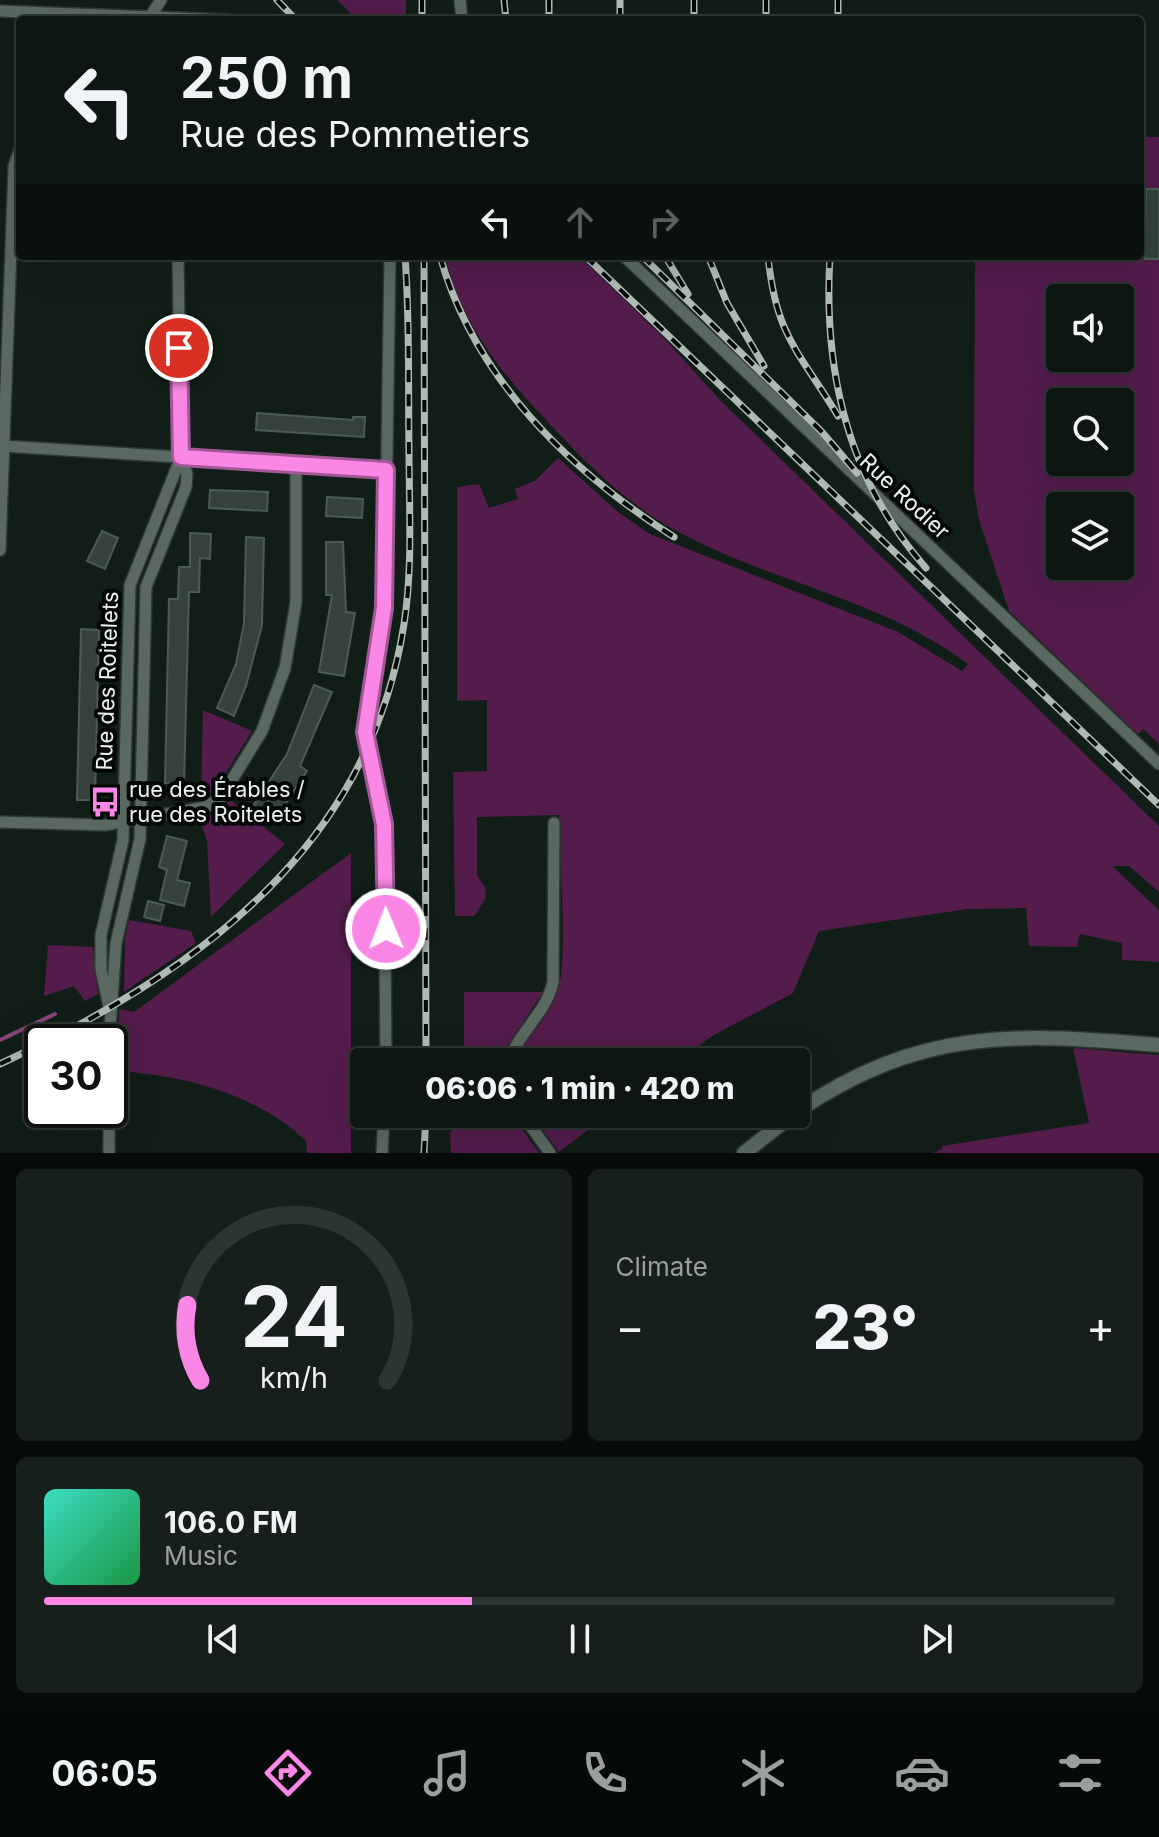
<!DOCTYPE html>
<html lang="en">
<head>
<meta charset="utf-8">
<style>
	:root { --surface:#0d1612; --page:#161f1b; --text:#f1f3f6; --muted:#9a9f9f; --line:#2d3532; --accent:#fa87e6 }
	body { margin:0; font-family:Inter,sans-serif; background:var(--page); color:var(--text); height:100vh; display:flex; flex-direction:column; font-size:30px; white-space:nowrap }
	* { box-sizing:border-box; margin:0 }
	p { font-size:26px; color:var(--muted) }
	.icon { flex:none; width:44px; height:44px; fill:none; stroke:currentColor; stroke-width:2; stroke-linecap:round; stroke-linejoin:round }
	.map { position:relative; height:1153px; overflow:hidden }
	.side { display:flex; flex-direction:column; gap:16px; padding:16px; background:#070c0a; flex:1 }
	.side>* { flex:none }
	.hud { position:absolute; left:16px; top:16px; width:1128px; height:244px; border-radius:8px; box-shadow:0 8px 32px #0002,0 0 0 2px var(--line); background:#0d1612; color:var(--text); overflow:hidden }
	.buttons { position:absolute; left:1046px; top:284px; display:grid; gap:16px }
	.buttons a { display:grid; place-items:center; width:88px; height:88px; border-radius:8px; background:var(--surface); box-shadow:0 8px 32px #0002,0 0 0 2px var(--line); font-size:40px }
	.speed { position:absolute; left:24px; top:1024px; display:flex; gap:16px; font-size:40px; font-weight:700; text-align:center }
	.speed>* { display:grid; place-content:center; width:104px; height:104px; border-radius:50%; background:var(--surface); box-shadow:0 8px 32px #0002,0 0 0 2px var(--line); line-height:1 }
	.speed .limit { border:4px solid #111; border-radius:12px; background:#fff; color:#111 }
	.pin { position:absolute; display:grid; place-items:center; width:68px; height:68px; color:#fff; margin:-34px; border:4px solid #fff; border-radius:50%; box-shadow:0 2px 8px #0007 }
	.me { position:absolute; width:88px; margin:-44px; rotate:359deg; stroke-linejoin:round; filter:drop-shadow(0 0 6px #0008) }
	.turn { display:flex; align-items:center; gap:28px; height:168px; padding:0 32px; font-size:36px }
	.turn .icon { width:104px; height:104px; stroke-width:2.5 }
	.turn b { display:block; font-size:56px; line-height:68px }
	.lanes { display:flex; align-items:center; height:76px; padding:0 32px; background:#0003; justify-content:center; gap:40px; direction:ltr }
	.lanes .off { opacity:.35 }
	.big { font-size:60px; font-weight:800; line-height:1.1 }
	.side .card { flex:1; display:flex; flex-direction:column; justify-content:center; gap:12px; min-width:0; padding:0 28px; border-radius:12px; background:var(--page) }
	.side .dial { align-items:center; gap:0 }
	.dial svg { height:208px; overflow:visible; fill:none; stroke:var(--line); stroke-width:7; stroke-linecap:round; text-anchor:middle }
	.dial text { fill:var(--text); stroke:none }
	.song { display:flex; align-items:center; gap:24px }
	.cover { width:96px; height:96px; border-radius:12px; background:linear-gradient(135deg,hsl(170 70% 55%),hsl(140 70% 35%)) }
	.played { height:8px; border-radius:4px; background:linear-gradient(90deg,var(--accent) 40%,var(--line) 40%) }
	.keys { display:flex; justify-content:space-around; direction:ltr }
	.heat { display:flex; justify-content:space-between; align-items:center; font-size:44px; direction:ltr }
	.side .tiles { flex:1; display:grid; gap:16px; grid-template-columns:1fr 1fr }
	.card:last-child { grid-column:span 2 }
	.trip { position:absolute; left:350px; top:1048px; width:460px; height:80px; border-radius:8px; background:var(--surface); box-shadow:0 8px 32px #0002,0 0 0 2px var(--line); font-weight:800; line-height:80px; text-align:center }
	.menu { display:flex; height:128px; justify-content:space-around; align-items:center; background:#050907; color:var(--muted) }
	.menu .icon { width:56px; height:56px }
	.menu .current { color:var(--accent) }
	.menu b { font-size:36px; color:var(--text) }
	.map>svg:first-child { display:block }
	.green { fill:#531c4b; fill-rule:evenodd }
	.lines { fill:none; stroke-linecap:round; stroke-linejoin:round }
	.stream { stroke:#87457b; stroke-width:4 }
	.building { fill:#34423b; stroke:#4b5b53; stroke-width:2 }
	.minor-casing { stroke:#303733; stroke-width:14 }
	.tertiary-casing { stroke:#303733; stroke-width:17 }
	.minor { stroke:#596961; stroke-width:11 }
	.tertiary { stroke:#596961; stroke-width:14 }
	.rail-casing { stroke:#b0bab5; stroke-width:7 }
	.rail { stroke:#030705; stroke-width:4; stroke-dasharray:12; stroke-linecap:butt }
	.route-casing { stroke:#a25896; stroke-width:20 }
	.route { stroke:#fa87e6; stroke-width:14 }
	.labels { text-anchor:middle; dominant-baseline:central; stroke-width:8; stroke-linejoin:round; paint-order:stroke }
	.street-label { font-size:22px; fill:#eaf3ef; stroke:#030705 }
	.poi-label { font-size:22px; fill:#eaf3ef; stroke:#030705; text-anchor:start }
</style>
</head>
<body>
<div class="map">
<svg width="1159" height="1153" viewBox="0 0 1159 1153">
	<rect width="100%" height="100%" fill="#111e18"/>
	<g class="green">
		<polygon points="337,0 406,0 406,20 357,20"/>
		<path d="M1140 137H1159V744L1143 729 1138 734 1009 611 979 520 974 490 975 256H1140ZM1060 298H1120V358H1060ZM1060 402H1120V462H1060ZM1060 506H1120V566H1060Z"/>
		<path d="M445 256H579L664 338 721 401 1159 826V892L1129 866H1112L1159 910V962L1122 960V943L1080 934 1077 947 1029 946 1026 908 968 909 819 931 793 993 712 1036 677 1062H515C525 1037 547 1020 557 994 569 962 559 855 559 815L477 817V875L485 887 486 898 474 916H455L453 772 487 771V700L457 701V487L479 484 489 508 518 499 515 489 536 480 558 458 618 512 650 534 898 632 962 671 968 664C880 598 771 583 675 530 619 500 577 453 534 407 494 364 458 314 445 256Z"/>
		<polygon points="203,710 252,731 214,792 201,798"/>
		<polygon points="230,800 285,844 211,917 207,841 199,818 218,813"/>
		<path d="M351 853V1153H307L306 1141C255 1093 185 1076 118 1071L119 1009 134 1012Z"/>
		<polygon points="129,920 191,931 196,943 124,992 125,938"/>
		<polygon points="48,945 93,947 98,994 85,1001 74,986 44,996"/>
		<polygon points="464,992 543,992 497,1062 464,1062"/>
		<polygon points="1073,1048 1159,1055 1159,1153 933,1153 942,1149 942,1146 1089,1123"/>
		<polygon points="462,1114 511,1114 539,1153 451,1153 450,1132"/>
		<polygon points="531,1114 609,1114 559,1152"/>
	</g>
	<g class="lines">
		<polyline class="stream" points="0,1040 55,1014"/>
	</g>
	<g class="building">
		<polygon points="1146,189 1159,189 1159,259 1145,259"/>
		<polygon points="257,413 353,420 353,417 365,417 364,437 256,430"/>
		<polygon points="210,490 268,492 267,511 209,508"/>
		<polygon points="327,497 363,499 362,518 326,516"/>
		<polygon points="102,531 118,538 105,569 87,561"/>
		<polygon points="190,533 211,534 210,559 200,558 199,592 189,592 184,784 165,783 169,599 178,599 179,567 190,567"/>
		<polygon points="246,537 264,538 262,625 246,686 234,716 217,708 236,664 244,623"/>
		<polygon points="326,542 343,542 346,612 355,613 344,676 319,672 332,595 326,595"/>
		<polygon points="81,629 99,630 95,800 77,800"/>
		<polygon points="314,685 332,692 300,766 307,771 273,823 251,809 287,754"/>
		<polygon points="167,836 187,841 177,880 190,883 184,906 160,900 167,870 159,867"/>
		<polygon points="148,901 164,905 160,921 144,917"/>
	</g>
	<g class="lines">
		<g class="minor-casing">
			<g id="minor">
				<polyline points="460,0 462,20"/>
				<polyline points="0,11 228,20"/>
				<polyline points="148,20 161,0"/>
				<polyline points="624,256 1159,764"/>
				<polyline points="2,446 386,470"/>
				<polyline points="0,550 14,166 20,149"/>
				<polyline points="0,822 105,825 206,807 222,796 262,731 285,668 296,602 296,464"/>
				<polyline points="109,1006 101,970 101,935 123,840 130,585 181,457"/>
				<polyline points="109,1042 116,943 140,839 146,587 186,487 187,474 181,457 178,256"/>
				<polyline points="386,1062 384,824 365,732 385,583 390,256"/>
				<path d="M509 1062C518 1032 546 1014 553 982L554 823"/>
				<polyline points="522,1114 550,1153"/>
				<polyline points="109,1153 109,1110"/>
				<polyline points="382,1153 384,1114"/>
			</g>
		</g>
		<g class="tertiary-casing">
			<g id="tertiary">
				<path d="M796 1112C921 1027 1016 1033 1159 1045"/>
				<polyline points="744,1153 794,1114"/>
			</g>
		</g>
		<use href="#minor" class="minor"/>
		<use href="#tertiary" class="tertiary"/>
		<g class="rail-casing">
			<g id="rail">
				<polyline points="277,0 296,20"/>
				<polyline points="422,0 422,20"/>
				<polyline points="504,0 506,20"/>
				<polyline points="549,0 549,20"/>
				<polyline points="694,0 694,20"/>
				<polyline points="766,0 766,20"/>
				<polyline points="838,0 838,20"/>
				<polyline points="620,20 620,0"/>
				<polyline points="424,256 426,1062"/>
				<path d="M440 256C474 378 570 471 674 537"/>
				<polyline points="585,256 1159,805"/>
				<polyline points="642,256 822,432 857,473"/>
				<polyline points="665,256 688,294"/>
				<polyline points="708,256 727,303 764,366"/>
				<path d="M768 256C776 337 799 351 838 416"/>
				<path d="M830 256C823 371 848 480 926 568"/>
				<path d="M46 1042C223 953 372 831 404 624 413 567 409 507 409 449 408 385 410 320 405 256"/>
				<polyline points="0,1064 42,1044"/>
				<polyline points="424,1153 426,1114"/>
			</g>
		</g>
		<use href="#rail" class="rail"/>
	</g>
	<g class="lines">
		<g class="route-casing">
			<polyline id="route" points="179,348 181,457 386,470 384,608 365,732 384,824 386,929"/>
		</g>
		<use href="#route" class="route"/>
	</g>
	<defs>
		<g id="bus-bare" transform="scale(2.4)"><path d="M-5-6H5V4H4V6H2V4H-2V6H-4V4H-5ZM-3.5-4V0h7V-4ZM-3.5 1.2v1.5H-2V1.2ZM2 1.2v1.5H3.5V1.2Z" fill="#fa87e6" stroke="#030705" stroke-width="2.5" paint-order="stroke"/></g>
	</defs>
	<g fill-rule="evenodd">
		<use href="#bus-bare" x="105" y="802"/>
	</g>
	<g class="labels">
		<g class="street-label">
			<text transform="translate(905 496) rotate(43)">Rue Rodier</text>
			<text transform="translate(107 681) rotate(-88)">Rue des Roitelets</text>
		</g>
		<g class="poi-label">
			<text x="129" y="789">rue des Érables /<tspan x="129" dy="25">rue des Roitelets</tspan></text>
		</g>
	</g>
</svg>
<div class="buttons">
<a><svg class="icon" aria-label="sound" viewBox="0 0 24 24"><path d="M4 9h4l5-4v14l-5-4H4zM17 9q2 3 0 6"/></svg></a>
<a><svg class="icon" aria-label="search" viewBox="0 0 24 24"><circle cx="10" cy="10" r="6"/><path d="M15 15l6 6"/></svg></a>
<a><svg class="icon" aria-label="layers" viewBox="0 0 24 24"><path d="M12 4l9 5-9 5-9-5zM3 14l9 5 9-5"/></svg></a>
</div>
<div class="speed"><div class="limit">30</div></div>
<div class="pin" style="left:179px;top:348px;background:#d93025"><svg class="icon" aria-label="arrive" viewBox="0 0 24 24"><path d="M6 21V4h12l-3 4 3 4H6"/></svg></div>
<svg class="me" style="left:386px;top:929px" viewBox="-20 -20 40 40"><circle r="17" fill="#fa87e6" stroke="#fff" stroke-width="3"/><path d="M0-11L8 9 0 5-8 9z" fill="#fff"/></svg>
<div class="trip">06:06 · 1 min · 420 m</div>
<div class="hud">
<div class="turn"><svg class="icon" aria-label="left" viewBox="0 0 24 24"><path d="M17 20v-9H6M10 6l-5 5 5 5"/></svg><div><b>250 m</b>Rue des Pommetiers</div></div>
<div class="lanes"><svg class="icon" aria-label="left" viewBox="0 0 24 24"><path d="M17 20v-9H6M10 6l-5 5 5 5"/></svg><svg class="icon off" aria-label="ahead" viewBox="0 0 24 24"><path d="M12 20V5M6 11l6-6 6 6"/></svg><svg class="icon off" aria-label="right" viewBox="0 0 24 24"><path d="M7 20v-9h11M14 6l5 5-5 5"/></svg></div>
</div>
</div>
<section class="side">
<div class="tiles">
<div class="card dial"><svg viewBox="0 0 100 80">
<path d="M14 69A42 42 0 1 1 86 69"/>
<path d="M14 69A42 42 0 0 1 9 40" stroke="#fa87e6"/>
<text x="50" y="56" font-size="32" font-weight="700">24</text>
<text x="50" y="72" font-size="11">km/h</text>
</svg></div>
<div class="card"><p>Climate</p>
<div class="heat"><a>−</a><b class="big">23°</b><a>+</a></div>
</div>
<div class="card">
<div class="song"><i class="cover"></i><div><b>106.0 FM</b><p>Music</p></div></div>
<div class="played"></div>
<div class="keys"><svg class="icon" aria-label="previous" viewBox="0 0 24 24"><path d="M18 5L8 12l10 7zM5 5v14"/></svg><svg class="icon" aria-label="pause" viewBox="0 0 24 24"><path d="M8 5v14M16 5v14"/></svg><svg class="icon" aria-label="next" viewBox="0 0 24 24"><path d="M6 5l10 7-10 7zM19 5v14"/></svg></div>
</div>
</div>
</section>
<nav class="menu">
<b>06:05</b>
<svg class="icon current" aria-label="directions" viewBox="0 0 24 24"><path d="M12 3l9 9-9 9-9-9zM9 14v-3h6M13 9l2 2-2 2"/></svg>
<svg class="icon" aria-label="music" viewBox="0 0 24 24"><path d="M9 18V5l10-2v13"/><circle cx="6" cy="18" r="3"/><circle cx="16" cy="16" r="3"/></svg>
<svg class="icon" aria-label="phone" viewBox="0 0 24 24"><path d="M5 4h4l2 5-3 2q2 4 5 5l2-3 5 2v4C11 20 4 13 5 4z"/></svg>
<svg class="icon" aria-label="climate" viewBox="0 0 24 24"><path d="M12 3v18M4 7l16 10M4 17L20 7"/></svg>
<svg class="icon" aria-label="car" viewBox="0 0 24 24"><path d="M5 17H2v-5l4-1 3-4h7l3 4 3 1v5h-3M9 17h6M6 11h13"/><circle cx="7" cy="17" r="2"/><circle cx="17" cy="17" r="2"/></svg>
<svg class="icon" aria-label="filters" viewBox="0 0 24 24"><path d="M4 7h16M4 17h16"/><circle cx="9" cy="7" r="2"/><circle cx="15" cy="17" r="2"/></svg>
</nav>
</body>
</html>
